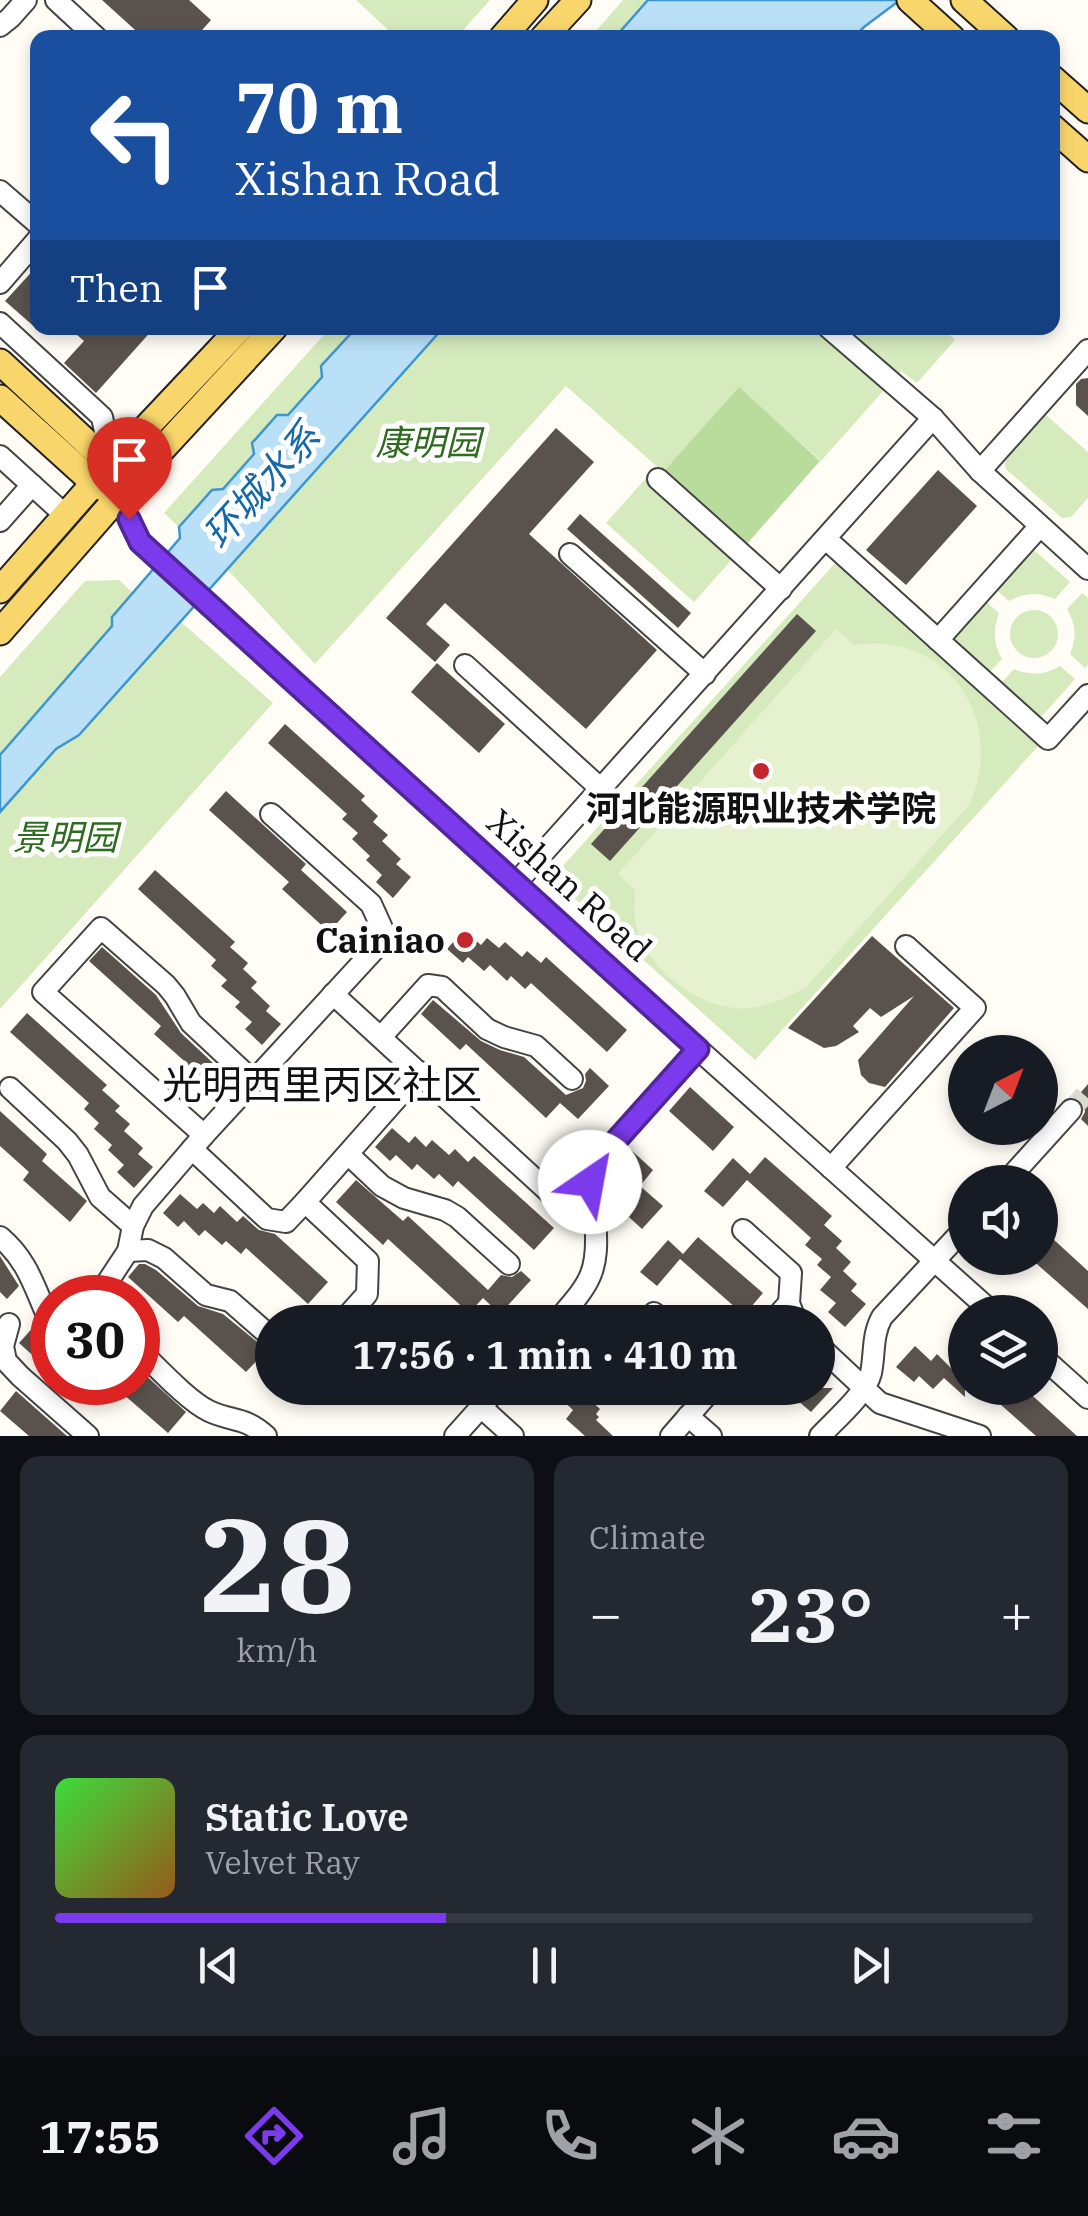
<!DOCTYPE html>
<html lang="en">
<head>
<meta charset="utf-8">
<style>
	:root { --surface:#171b24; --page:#242831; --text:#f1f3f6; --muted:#9ea1a6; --line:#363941; --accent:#7c3aed }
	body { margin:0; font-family:"IBM Plex Serif","Noto Sans SC",serif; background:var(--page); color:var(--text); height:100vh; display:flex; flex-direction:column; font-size:38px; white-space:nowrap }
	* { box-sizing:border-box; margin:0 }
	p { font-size:32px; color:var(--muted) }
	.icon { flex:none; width:55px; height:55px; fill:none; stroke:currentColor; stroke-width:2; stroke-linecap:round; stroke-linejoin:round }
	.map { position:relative; height:1436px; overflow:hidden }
	.sheet { display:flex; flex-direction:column; gap:20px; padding:20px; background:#0d0f14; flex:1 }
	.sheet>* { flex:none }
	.top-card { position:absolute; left:30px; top:30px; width:1030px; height:305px; border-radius:20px; box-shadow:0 5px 15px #0003; background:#1a4fa0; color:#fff; overflow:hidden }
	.needle { width:65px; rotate:42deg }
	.controls { position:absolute; left:948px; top:1035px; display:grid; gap:20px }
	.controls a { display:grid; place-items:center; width:110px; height:110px; border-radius:50%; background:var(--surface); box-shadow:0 5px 15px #0003; font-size:50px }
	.speed { position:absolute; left:30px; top:1275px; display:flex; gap:20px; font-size:50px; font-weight:700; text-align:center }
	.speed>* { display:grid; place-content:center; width:130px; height:130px; border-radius:50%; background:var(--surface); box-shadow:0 5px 15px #0003; line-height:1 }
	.speed .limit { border:15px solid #d22; background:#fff; color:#111 }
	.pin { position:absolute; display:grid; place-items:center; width:85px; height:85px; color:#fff; margin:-102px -42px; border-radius:50% 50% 50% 0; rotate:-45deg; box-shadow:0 0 10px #0007 }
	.pin .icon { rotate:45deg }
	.me { position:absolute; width:110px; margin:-55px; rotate:33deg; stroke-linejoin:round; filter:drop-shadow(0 0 8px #0008) }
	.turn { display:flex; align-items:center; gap:35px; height:210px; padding:0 40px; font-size:45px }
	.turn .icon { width:130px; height:130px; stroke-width:2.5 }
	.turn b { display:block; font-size:70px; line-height:85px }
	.then { display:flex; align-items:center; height:95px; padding:0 40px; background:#0003; gap:20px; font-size:38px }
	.big { font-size:75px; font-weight:700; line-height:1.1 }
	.sheet .widget { flex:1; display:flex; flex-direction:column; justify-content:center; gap:15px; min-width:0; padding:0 35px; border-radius:20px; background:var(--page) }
	.sheet .dial { align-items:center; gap:0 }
	.dial b { font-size:130px; line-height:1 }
	.song { display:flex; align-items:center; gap:30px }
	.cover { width:120px; height:120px; border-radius:15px; background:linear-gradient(135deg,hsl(120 70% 55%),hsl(30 70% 35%)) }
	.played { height:10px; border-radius:5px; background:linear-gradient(90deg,var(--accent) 40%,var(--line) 40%) }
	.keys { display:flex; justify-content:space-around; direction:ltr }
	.heat { display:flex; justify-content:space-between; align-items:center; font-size:55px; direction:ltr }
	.sheet .tiles { flex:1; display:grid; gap:20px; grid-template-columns:1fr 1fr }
	.widget:last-child { grid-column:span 2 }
	.trip { position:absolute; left:255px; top:1305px; width:580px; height:100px; border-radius:50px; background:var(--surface); box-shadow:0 5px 15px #0003; font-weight:700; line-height:100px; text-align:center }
	.dock { display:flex; height:160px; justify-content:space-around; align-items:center; background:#090b0e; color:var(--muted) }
	.dock .icon { width:70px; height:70px }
	.dock .current { color:var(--accent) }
	.dock b { font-size:45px; color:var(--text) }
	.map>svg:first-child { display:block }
	.green { fill:#d5ebbd }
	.forest { fill:#b9dc9c }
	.pitch { fill:#e6f2cf }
	.water { fill:#b9e0f7; stroke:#3f96cf; stroke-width:2.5 }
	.building { fill:#5a524d }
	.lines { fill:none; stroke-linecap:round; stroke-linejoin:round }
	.minor-tunnel { stroke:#dbdad3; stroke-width:20; stroke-dasharray:20 10; stroke-linecap:butt }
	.minor-casing { stroke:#444; stroke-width:24 }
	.major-casing { stroke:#222; stroke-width:29 }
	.minor { stroke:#fff; stroke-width:20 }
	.major { stroke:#f9d66b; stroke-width:25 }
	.route-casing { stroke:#51269a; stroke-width:25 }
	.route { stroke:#7c3aed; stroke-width:18 }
	.poi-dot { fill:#c4262e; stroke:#fff; stroke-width:4 }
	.labels { text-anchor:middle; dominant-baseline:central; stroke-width:10; stroke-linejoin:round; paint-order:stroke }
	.park-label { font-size:35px; font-style:italic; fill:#2f6b1f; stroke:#fff }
	.poi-label { font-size:35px; font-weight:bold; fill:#111; stroke:#fff }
	.street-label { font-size:35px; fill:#111; stroke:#fff }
	.water-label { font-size:38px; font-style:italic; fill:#1768a6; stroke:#fff }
	.quarter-label { font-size:40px; fill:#111; stroke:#fff }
</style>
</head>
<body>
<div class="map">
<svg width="1088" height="1436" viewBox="0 0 1088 1436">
	<rect width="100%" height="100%" fill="#fffdf5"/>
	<g class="green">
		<polygon points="356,0 490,0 457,37 397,38"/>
		<polygon points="623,0 648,0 618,34 618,37 590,38"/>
		<polygon points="330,328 356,328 321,366 323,377 288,415 277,416 253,443 254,454 222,489 212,491 179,527 164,513"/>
		<polygon points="443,328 942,328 955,340 917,383 901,371 821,461 739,388 663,472 566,386 315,664 227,569"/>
		<polygon points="1046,415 1088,452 1088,498 1071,517 1062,518 1006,469 1005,461"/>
		<polygon points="648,476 736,555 694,602 606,523"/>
		<path d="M1035 551 1070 582 1055 599C1038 592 1026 592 1009 601L994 588 1027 552Z"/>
		<polygon points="837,561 1040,744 755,1060 552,878"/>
		<polygon points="119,580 133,593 112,617 112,626 0,753 0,677 85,581"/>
		<path d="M1082 593 1088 598V664L1085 668 1070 654C1077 637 1076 625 1067 609Z"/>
		<path d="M984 600 999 613C993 630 993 643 1002 659L987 675 953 644 952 636Z"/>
		<circle cx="1034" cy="634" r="24"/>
		<polygon points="180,621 273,703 0,1009 0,812 56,749 79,735"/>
		<path d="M1060 666 1075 679 1042 716 1034 717 999 685 1014 669C1031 676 1044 675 1060 666Z"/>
	</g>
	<polygon class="forest" points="739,387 820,461 745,546 663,472"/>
	<path class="pitch" d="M836 629 854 645C948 630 1008 722 969 805L806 987C788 997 770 1006 749 1008 704 1012 649 972 637 928 633 916 635 903 635 890L618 874Z"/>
	<g class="water">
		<polygon points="648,0 900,0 864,27 854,37 618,38 618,34"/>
		<polygon points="356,328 443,328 79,735 56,749 0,812 0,755 112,626 112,617 180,538 179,527 212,490 223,489 254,454 252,443 277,415 288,415 322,377 321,366"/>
	</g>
	<g class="building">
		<polygon points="102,0 189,0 211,20 195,38 144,38"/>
		<polygon points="38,265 38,330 5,301"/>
		<polygon points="69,328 154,328 96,393 64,363 84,341"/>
		<polygon points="1088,378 1088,416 1076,405 1076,384 1081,379"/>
		<polygon points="556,428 594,462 529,534 657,650 586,729 445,603 426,624 450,645 435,662 386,618"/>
		<polygon points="938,470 977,506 906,585 866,550"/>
		<polygon points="580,514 691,613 678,628 567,529"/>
		<polygon points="797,614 816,631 610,861 591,844"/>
		<polygon points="437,663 505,724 479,753 411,692"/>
		<polygon points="285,724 365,796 361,800 378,816 373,822 388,835 382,841 401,859 396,864 411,877 393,898 376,882 382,875 366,860 370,856 352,839 358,833 342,819 347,814 268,743"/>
		<polygon points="226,791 306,864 301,870 347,912 329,932 282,889 289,882 209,810"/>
		<polygon points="155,870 235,942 230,947 248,963 243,969 257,982 251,988 270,1006 266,1011 281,1024 262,1045 245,1029 252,1022 235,1007 240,1002 221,986 227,980 211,966 216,960 138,889"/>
		<polygon points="464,930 481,945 487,938 499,948 505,942 522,957 527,951 541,963 546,957 627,1030 607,1052 531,983 525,989 511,976 507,981 490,965 484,971 468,957 463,963 447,949"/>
		<polygon points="872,936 954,1008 885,1087 869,1083 861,1075 858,1060 914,996 881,1017 870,1008 853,1026 859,1032 836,1046 824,1048 788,1028"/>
		<polygon points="102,947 156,995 181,1033 213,1063 201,1076 154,1034 161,1026 89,961"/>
		<polygon points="433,1000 481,1041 500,1050 524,1057 566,1095 583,1088 586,1081 585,1074 590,1068 609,1086 578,1119 560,1103 546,1118 466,1044 460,1050 421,1014"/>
		<polygon points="27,1013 107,1085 102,1090 120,1106 115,1111 130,1124 124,1131 143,1148 138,1154 153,1167 134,1188 117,1172 124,1165 108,1150 112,1145 94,1129 99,1123 84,1109 89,1103 10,1032"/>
		<polygon points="1088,1084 1088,1126 1081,1119 1085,1112 1084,1105 1076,1098"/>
		<polygon points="690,1087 734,1127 713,1151 669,1111"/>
		<polygon points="0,1111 47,1154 42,1161 87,1201 70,1222 23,1180 29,1172 0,1146"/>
		<polygon points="392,1128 409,1143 415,1136 426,1147 432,1140 449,1155 455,1149 468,1162 474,1156 554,1228 534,1250 458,1181 453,1187 439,1174 434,1179 417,1164 412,1170 396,1155 390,1161 375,1147"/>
		<polygon points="631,1150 653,1170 640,1186 663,1206 642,1229 619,1208 633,1192 611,1173"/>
		<polygon points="765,1157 832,1216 824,1225 842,1241 836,1248 851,1262 843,1271 857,1284 851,1291 866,1304 845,1327 828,1312 836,1303 820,1290 831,1277 817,1265 822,1259 805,1245 811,1238 747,1180 723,1207 704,1191 733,1158 750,1174"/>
		<polygon points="356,1180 403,1221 408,1216 488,1290 501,1275 512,1277 521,1271 531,1280 500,1314 483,1298 469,1313 388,1239 383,1245 336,1202"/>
		<polygon points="180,1194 197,1209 203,1203 214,1213 220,1206 237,1222 243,1216 259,1230 275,1234 328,1282 308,1304 246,1248 241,1254 226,1241 222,1245 205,1230 199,1236 184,1221 178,1227 163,1213"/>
		<polygon points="1040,1227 1088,1271 1088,1309 1030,1258 1040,1258"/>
		<polygon points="698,1237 763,1293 744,1315 680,1259 657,1286 640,1272 668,1240 683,1254"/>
		<polygon points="0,1256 19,1286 7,1299 0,1292"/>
		<polygon points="139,1264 145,1264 156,1270 198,1306 223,1314 267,1350 246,1372 184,1316 178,1322 128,1277"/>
		<polygon points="37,1323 43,1326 52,1327 52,1342 38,1360 19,1343"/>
		<polygon points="915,1346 931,1361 937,1354 952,1369 965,1355 965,1397 944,1378 933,1389 919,1376 914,1382 896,1367"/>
		<polygon points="143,1373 186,1412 168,1433 123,1394 118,1400 98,1382 138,1382"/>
		<polygon points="565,1388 580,1388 589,1395 587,1397 600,1409 596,1414 599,1417 596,1420 613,1436 585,1436 566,1419 573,1410 558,1396"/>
		<polygon points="783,1388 833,1388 811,1412"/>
		<polygon points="982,1388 1024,1388 1077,1436 1036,1436"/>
		<polygon points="16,1391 67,1436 29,1436 0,1411"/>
	</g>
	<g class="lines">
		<polyline class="minor-tunnel" points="1071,1110 1088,1091"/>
		<g class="minor-casing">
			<g id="minor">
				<polyline points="56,0 97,38"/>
				<polyline points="0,26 10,18 26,0"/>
				<polyline points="0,191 38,224"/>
				<polyline points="0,283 38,239"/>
				<polyline points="0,323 102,417 112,466"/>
				<polyline points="829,328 933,418"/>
				<polyline points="0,456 65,515"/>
				<polyline points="980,471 1088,350"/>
				<polyline points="658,479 781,589"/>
				<polyline points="118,497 140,542 698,1049 992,1312"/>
				<polyline points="0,521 32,485"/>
				<polyline points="826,539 1048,739 1088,695"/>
				<polyline points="570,554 705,674"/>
				<polyline points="938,640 1040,526"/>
				<polyline points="465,665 601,789"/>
				<polyline points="516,883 933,418 980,471 1088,569"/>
				<polyline points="333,994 563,1205 581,1219 595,1221"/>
				<polyline points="381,1037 428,985 442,987 487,1029 504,1037 536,1046 572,1079"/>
				<polyline points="10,1088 67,1141 78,1155 100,1197 133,1226"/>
				<polyline points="204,1135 43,992 101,928 166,985 175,996 191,1023 253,1081"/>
				<polyline points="192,1149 267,1219 286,1222 305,1202"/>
				<polyline points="348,1154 382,1186 404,1198 445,1210 457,1217 509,1264"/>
				<polyline points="831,1168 975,1008 906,946"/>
				<polyline points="1006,1182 1071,1110"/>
				<polyline points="743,1230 791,1273 789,1303 796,1322"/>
				<path d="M0 1237C26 1259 33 1283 46 1313"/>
				<polyline points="128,1251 148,1250 164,1258 206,1295 230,1301 270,1336"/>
				<polyline points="97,1298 128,1251 133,1226 143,1206 204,1135 386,937 371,904 271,814"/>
				<polyline points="654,1313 665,1322"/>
				<polyline points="342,1322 367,1294 368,1261 305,1202 420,1072"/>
				<path d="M556 1322C590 1283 600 1273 595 1218 593 1198 589 1184 595 1164L698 1049"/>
				<polyline points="772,1322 789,1303"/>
				<polyline points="9,1324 3,1346 6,1361 20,1376 88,1436"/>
				<polyline points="818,1345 880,1403 980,1436"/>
				<path d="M138 1349C156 1366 188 1401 209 1411 232 1422 244 1416 266 1436"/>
				<polyline points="1040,1355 1088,1398"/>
				<polyline points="481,1407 513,1436"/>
				<polyline points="688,1416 711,1436"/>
				<polyline points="455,1436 498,1388"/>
				<polyline points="671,1436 713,1388"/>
				<path d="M820 1436C835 1420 866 1394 871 1373 875 1353 872 1335 882 1317L965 1228"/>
			</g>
		</g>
		<g class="major-casing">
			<g id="major">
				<polyline points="910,0 952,38"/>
				<polyline points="964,0 1006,38"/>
				<polyline points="502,38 535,0"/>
				<polyline points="543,38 578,0"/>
				<polyline points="1052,78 1088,110"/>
				<polyline points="1052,127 1088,159"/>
				<polyline points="0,362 112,466 115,482"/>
				<polyline points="0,398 94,483 109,491"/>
				<polyline points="0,590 94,483 240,328"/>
				<polyline points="0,632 118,497 274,328"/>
			</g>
		</g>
		<use href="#minor" class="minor"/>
		<use href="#major" class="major"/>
	</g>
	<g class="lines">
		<g class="route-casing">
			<polyline id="route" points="129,519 140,542 698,1049 595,1164 590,1182"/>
		</g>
		<use href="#route" class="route"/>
	</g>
	<g class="poi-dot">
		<circle cx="761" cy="771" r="10"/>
		<circle cx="465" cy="940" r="10"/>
	</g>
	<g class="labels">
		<g class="park-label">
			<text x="428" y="442">康明园</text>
			<text x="65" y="837">景明园</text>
		</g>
		<g class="poi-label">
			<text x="761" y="808">河北能源职业技术学院</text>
			<text x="445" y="940" text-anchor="end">Cainiao</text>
		</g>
		<g class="street-label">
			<text transform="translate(570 885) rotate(42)">Xishan Road</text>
		</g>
		<g class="water-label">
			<text transform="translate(261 485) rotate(-48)">环城水系</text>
		</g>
		<g class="quarter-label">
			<text x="322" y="1084">光明西里丙区社区</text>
		</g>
	</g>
</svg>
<div class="controls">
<a><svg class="needle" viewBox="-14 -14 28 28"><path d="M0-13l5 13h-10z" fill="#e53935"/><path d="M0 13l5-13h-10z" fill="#9ea1a6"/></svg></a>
<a><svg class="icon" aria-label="sound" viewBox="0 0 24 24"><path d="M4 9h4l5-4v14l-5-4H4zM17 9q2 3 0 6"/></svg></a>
<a><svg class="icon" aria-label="layers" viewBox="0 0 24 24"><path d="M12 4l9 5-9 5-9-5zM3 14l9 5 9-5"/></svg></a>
</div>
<div class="speed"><div class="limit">30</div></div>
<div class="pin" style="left:129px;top:519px;background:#d93025"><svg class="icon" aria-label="arrive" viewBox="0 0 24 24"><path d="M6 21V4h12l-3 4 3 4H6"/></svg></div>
<svg class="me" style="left:590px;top:1182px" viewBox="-20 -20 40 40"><circle r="19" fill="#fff"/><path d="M0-13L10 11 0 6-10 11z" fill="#7c3aed"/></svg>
<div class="trip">17:56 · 1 min · 410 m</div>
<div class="top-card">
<div class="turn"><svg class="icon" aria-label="left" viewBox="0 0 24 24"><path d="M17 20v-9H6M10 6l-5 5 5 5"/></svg><div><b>70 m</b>Xishan Road</div></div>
<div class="then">Then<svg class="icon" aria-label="arrive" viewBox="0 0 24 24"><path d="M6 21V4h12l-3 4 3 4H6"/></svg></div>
</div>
</div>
<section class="sheet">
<div class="tiles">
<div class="widget dial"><b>28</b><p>km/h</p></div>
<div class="widget"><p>Climate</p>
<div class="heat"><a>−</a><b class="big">23°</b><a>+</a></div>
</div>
<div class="widget">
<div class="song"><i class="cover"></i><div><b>Static Love</b><p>Velvet Ray</p></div></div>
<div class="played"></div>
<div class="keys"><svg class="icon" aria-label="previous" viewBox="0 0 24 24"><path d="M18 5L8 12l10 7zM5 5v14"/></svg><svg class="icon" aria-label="pause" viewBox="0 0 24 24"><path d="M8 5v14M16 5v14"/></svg><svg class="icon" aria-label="next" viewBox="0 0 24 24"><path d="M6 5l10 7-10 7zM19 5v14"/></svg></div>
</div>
</div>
</section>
<nav class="dock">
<b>17:55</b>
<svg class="icon current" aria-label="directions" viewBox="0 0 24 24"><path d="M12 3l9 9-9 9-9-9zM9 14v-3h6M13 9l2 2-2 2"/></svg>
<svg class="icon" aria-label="music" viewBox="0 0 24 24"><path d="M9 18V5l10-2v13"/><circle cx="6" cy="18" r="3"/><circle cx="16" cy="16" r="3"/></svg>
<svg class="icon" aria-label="phone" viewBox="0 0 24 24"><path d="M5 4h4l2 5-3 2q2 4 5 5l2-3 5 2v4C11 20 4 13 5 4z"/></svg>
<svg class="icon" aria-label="climate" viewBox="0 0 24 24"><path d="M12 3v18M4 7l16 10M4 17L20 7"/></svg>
<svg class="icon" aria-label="car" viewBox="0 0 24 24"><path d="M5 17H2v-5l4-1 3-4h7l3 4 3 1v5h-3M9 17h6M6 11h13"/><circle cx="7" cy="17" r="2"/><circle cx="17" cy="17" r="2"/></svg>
<svg class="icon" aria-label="filters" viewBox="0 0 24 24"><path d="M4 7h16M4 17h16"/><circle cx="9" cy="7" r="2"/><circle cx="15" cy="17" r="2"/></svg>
</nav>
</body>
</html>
